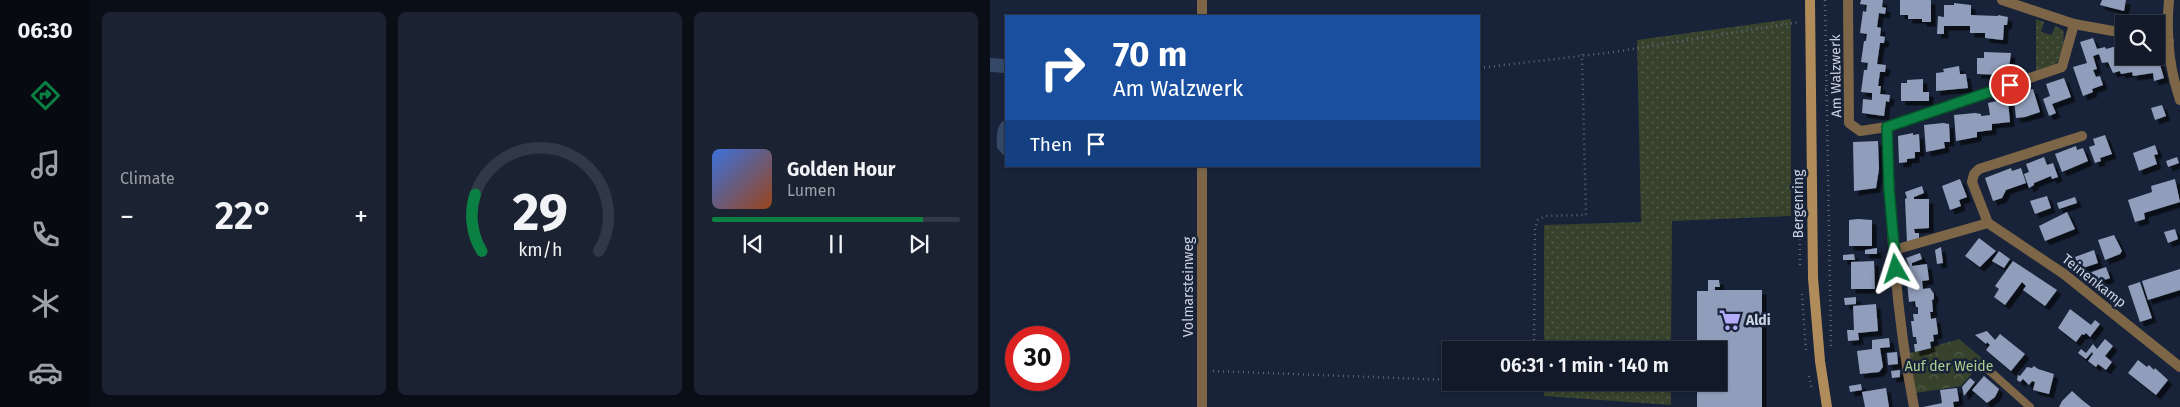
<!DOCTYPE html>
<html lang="en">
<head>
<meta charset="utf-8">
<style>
	:root { --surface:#121a2a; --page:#1b2332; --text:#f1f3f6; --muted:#9ca1a8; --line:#313847; --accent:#0b8043 }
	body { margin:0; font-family:"Fira Sans",sans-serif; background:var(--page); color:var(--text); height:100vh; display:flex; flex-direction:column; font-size:19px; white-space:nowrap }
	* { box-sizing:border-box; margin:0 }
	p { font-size:16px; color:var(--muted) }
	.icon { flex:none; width:28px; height:28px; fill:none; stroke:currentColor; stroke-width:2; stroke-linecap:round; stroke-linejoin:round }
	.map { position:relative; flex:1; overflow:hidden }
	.panel { display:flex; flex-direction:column; gap:12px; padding:12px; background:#0a0e17; width:900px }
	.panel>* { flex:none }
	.banner { position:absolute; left:15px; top:15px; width:475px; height:152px; border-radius:0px; box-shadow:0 1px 4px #0004,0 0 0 1px var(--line); background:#1a4fa0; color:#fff; overflow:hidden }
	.tools { position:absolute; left:1125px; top:15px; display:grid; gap:10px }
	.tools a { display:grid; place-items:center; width:50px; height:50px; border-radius:0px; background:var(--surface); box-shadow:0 1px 4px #0004,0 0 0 1px var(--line); font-size:25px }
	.speed { position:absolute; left:15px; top:326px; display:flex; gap:10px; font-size:25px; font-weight:700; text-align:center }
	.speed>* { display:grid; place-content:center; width:65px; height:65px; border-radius:50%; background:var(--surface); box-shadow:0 1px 4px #0004,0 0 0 1px var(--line); line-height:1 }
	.speed .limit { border:8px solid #d22; background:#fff; color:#111 }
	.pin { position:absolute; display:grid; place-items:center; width:42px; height:42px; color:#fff; margin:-21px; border:2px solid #fff; border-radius:50%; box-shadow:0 1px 5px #0007 }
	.me { position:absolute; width:55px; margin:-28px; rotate:354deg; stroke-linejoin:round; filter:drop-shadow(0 0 4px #0008) }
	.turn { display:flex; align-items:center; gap:18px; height:105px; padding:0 25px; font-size:22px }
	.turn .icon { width:65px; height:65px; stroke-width:2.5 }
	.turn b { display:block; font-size:35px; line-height:42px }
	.then { display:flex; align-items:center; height:48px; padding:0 25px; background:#0003; gap:10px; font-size:19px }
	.big { font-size:38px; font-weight:600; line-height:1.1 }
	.panel .tile { flex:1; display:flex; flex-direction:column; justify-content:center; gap:8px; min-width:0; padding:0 18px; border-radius:8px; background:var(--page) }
	.panel .dial { align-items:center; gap:0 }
	.dial svg { height:130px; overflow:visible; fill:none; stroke:var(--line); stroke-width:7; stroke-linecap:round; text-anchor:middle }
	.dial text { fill:var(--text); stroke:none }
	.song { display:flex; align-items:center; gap:15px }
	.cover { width:60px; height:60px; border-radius:8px; background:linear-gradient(135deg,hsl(220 70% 55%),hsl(20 70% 35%)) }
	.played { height:5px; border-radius:2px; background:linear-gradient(90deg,var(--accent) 85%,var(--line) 85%) }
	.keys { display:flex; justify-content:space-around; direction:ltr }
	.heat { display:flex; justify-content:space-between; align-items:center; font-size:28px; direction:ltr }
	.panel .tiles { flex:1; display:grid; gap:12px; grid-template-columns:repeat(3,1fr) }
	.trip { position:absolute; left:452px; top:341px; width:285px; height:50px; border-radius:0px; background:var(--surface); box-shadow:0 1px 4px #0004,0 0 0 1px var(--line); font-weight:600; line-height:50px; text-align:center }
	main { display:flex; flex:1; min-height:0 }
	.tabs { display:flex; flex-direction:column; width:90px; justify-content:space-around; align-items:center; background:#070a11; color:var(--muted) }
	.tabs .icon { width:35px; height:35px }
	.tabs .selected { color:var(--accent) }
	.tabs b { font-size:22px; color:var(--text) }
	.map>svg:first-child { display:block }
	.grass { fill:url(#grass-dots) }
	.park { fill:url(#park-crowns) }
	.water { fill:#344968 }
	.building { fill:#919ebb; filter:url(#shadow) }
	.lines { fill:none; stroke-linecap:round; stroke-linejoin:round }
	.path { stroke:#5e667a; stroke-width:2.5; stroke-dasharray:1 4; stroke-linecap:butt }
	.service { stroke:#7c6647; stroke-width:8 }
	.minor { stroke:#7c6647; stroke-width:10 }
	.secondary { stroke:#af8c59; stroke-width:10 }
	.route-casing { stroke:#07532c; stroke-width:12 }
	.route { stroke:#0b8043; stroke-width:9 }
	.labels { text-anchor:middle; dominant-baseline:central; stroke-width:5; stroke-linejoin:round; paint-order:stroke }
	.street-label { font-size:14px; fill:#cbd2e1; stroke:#182238 }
	.poi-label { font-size:14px; font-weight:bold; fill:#cbd2e1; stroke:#182238; text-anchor:start }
	.park-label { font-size:14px; fill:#aecf92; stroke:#182238 }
</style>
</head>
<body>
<main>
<nav class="tabs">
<b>06:30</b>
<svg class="icon selected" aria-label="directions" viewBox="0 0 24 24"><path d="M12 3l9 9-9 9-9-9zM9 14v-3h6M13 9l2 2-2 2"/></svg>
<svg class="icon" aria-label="music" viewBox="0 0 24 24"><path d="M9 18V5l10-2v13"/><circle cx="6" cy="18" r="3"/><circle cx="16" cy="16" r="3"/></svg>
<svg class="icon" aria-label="phone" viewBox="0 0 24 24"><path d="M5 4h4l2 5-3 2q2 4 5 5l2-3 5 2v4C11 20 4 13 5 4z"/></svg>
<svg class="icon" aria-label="climate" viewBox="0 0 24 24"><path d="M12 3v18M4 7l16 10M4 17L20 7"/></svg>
<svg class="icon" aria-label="car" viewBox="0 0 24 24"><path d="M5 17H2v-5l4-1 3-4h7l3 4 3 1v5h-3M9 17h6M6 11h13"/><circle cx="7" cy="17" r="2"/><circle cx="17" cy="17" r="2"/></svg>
</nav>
<section class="panel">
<div class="tiles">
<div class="tile"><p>Climate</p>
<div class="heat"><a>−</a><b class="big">22°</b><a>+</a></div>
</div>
<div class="tile dial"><svg viewBox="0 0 100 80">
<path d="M14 69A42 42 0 1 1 86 69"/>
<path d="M14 69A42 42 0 0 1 10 34" stroke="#0b8043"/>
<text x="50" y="56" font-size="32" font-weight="700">29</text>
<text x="50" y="72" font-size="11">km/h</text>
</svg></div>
<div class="tile">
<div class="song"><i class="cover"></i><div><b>Golden Hour</b><p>Lumen</p></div></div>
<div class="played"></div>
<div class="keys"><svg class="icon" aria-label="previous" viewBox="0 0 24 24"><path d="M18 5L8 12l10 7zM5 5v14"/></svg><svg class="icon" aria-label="pause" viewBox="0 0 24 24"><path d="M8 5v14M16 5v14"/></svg><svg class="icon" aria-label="next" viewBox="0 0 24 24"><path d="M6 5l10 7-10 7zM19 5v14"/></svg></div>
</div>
</div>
</section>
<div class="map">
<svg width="1190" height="407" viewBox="0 0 1190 407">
	<defs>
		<pattern id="grass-dots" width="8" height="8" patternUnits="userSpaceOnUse" patternTransform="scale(1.25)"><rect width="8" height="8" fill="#36422c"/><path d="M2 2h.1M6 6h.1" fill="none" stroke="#525c4a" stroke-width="1.8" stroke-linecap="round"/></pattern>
		<pattern id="park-crowns" width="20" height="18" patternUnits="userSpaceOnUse" patternTransform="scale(1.25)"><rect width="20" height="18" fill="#36422c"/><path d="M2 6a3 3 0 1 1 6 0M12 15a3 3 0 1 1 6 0" fill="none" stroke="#525c4a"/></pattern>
		<filter id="shadow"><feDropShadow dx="4.5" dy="4.5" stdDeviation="0" flood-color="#0009"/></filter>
	</defs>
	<rect width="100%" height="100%" fill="#182238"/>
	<g class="grass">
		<polygon points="801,19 801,216 682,221 681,350 554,350 554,225 651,222 647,40"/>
		<path d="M1046 19 1054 22 1051 32 1062 35 1065 26 1073 30C1075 39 1073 58 1065 64 1060 67 1052 69 1046 71Z"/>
		<polygon points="554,383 681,383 681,405 554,396"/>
	</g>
	<polygon class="park" points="969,339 994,360 971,386 926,393 920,353"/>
	<g class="water">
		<polygon points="0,58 16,59 16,73 0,72"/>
		<path d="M13 121H16V155H13L7 148C7 139 5 128 13 121Z"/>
	</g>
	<g class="building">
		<polygon points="871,0 893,0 892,7 896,8 895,14 889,13 887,27 891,28 890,36 895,37 894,43 890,43 887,64 896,65 895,72 890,72 888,86 891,86 890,94 900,95 899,102 896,101 894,116 872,113 873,99 882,100 882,93 871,92 874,70 877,70 878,63 871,62 874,41 876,41 877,34 870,33 873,11 876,12 877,5 870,4"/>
		<polygon points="910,0 941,0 941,22 932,22 932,19 918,19 918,15 910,15"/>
		<polygon points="1112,0 1136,0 1134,11 1110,5"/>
		<polygon points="964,3 981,5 981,15 1008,16 1008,15 1018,17 1017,25 1014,25 1013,40 995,38 995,33 980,33 980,26 954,26 954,34 947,34 948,16 954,17 954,5 964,5"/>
		<polygon points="1103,38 1107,49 1115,47 1116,49 1127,46 1128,51 1134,49 1134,56 1162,56 1164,63 1169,61 1174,78 1164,81 1163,73 1143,76 1142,72 1131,74 1130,71 1123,73 1118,62 1112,63 1109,54 1103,56 1107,69 1103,70 1106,77 1110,76 1113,85 1102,89 1103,92 1093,96 1083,67 1097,63 1090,42"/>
		<polygon points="994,52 1021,53 1018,75 987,74 987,58 994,58"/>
		<polygon points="969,66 970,74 976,74 978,88 946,91 946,73 954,72 953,69"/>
		<polygon points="1074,78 1081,97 1062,104 1066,113 1059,116 1053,99 1060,96 1056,84"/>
		<polygon points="933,79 933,92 939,92 939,101 911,101 911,83 917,83 917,80"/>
		<polygon points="1043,89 1050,112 1035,117 1026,118 1024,99 1030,99 1028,93"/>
		<polygon points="1011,100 1011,102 1018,101 1020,122 1002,124 1002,130 987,132 987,137 966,141 964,115 985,113 991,114 991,116 1000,115 998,103"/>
		<polygon points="1172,105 1176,116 1165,120 1161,108"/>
		<polygon points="953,123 959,124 960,142 954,142 955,148 936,152 934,125"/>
		<polygon points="923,133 923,135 929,134 930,152 925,152 925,158 917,159 917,162 909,163 908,136"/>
		<polygon points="1115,135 1122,154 1110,158 1111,161 1105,163 1099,147 1105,145 1103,139"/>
		<polygon points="888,141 889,169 886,188 864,191 863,142"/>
		<polygon points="1165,145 1168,154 1164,155 1167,164 1149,171 1143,153"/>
		<polygon points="1086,146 1087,150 1093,148 1098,161 1072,172 1065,154"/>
		<polygon points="1054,157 1057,165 1063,163 1068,177 1062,179 1061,176 1044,183 1044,185 1039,188 1034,174 1039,172 1036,164"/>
		<polygon points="1187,157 1189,163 1178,167 1176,161"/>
		<polygon points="1021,168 1022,171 1031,168 1036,183 1016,190 1012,198 1003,201 995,178"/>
		<polygon points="970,179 977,197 969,200 971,206 960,210 952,186"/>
		<polygon points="1185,179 1190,202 1154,213 1155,219 1145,222 1138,200 1162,192 1161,186"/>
		<polygon points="932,186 934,193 924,197 924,199 939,199 939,228 924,229 925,233 929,233 929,240 917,243 915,199 917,198 915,192"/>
		<polygon points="1057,196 1061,208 1045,214 1040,201"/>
		<polygon points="1085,197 1087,203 1069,209 1067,203"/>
		<polygon points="1077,212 1085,229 1055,241 1049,226"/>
		<polygon points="868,219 882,220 882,246 859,246 859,220"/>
		<polygon points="1185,229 1188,239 1178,243 1174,232"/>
		<polygon points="1124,235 1132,251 1130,254 1115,260 1108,240"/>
		<polygon points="989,238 1006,251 990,267 975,256"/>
		<polygon points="951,247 953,263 947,264 945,250"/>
		<polygon points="887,248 887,254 875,254 875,250"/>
		<polygon points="1104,250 1108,263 1090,269 1085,257"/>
		<polygon points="1009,251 1020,259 1014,268 1002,261"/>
		<polygon points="930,253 932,259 922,263 922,266 937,264 939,280 932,281 933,289 940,288 944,294 944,299 942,300 943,312 940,312 941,319 946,318 948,334 943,335 944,341 940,342 941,348 925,352 924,344 927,344 926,337 923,337 921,321 924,321 923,314 928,314 928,307 926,307 925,301 919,302 917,282 919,282 919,266 916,258"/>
		<polygon points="864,254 865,260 853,260 853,255"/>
		<polygon points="884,261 885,289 861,289 861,262"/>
		<polygon points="1023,261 1067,290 1055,306 1033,290 1036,286 1032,282 1015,305 1004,297 1009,289 1005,286"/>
		<polygon points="1116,267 1120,278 1103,284 1099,273"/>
		<polygon points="1190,269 1190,290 1158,300 1152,281"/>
		<polygon points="718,280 729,280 730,287 725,287 725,290 772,290 772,407 707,407 707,382 729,382 729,350 707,350 707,291 718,291"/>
		<polygon points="1150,282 1162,318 1150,322 1138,286"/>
		<polygon points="866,297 866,304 855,305 854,298"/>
		<polygon points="886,304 888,331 868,333 869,340 858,341 857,330 864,330 863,306"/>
		<polygon points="1080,309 1101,325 1105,320 1110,324 1100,337 1096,333 1094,335 1092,334 1086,342 1068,328"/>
		<polygon points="997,331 1005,340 1010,334 1035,354 1021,371 996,350 1000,345 997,342 996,344 985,335"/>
		<polygon points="899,338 900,347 890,348 893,367 889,372 870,374 867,351 882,349 882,340"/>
		<polygon points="1115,339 1123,346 1115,356 1122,362 1116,370 1108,364 1106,367 1098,361 1103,354 1102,352 1096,359 1088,353 1091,349 1096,353 1103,344 1107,349"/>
		<polygon points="907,352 908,364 898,365 897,353"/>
		<polygon points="1148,360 1157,367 1159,365 1164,370 1165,368 1178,380 1166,395 1138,373"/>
		<polygon points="1044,366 1048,369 1064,374 1059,394 1043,390 1045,382 1042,381 1039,385 1033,379 1030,382 1027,380 1028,375 1030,376 1037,367 1042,368"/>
		<polygon points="910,370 910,377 902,378 901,371"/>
		<polygon points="994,376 1009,389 1005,397 997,403 982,390"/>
		<polygon points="980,378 985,382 974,396 972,387"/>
		<polygon points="871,384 872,390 860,392 859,386"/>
		<polygon points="896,388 899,407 875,407 872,392"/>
		<polygon points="967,388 969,401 963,402 964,407 933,407 952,403 950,390"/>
		<polygon points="1082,391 1092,400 1101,407 1069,407 1072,401"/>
	</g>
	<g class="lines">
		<g class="path">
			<polyline points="835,0 841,346"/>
			<polyline points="489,68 624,52 809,22"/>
			<polyline points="835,89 849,90"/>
			<polyline points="809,169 810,266"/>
			<polyline points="812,294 816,351"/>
			<polyline points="544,350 545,228 548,220 555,216 596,215 592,54"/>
			<polyline points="223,371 461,380"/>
			<polyline points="819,376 822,390"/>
		</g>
		<polyline class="service" points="993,365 1040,407"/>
		<g class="minor">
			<polyline points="858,0 859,123 870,131 897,127 1072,67 1084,24"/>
			<polyline points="1012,0 1084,24 1134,33"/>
			<path d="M1179 0C1176 33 1179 68 1190 100"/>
			<polyline points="212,16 212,0"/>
			<polyline points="1166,39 1179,41"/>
			<path d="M897 127C900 220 906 315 924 407"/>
			<polyline points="1092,136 989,169 984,174 982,182 998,223 1074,274 1190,367"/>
			<polyline points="212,166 212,407"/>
			<polyline points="904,250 998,223"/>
		</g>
		<polyline class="secondary" points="820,0 823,278 830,361 837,407"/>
	</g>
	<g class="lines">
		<g class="route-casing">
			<polyline id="route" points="906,269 899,189 897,127 1020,85"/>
		</g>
		<use href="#route" class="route"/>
	</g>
	<defs>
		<g id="supermarket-bare" transform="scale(1.725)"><path d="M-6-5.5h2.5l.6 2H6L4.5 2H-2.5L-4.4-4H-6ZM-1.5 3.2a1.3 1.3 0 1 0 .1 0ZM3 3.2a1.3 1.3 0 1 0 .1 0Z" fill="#b4acf9" stroke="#182238" stroke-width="2.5" paint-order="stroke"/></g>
	</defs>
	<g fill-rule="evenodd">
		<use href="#supermarket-bare" x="740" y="320"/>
	</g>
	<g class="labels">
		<g class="street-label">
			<text transform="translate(846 76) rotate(-91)">Am Walzwerk</text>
			<text transform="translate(808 204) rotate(-90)">Bergenring</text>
			<text transform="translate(1104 281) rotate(38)">Teinenkamp</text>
			<text transform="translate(198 287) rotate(-90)">Volmarsteinweg</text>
		</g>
		<g class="poi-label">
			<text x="756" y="320">Aldi</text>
		</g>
		<g class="park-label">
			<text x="959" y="366">Auf der Weide</text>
		</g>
	</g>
</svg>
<div class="tools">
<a><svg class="icon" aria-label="search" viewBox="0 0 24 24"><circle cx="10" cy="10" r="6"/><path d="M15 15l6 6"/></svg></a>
</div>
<div class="speed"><div class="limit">30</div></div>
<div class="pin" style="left:1020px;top:85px;background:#d93025"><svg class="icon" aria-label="arrive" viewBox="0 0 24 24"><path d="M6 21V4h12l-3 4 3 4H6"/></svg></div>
<svg class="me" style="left:906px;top:269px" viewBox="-20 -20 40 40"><path d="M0-17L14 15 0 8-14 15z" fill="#0b8043" stroke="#fff" stroke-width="4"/></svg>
<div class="trip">06:31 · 1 min · 140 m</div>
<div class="banner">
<div class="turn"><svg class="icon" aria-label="right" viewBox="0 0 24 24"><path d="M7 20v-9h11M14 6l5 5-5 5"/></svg><div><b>70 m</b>Am Walzwerk</div></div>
<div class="then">Then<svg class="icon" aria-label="arrive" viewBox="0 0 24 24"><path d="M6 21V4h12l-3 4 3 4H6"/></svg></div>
</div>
</div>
</main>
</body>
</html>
